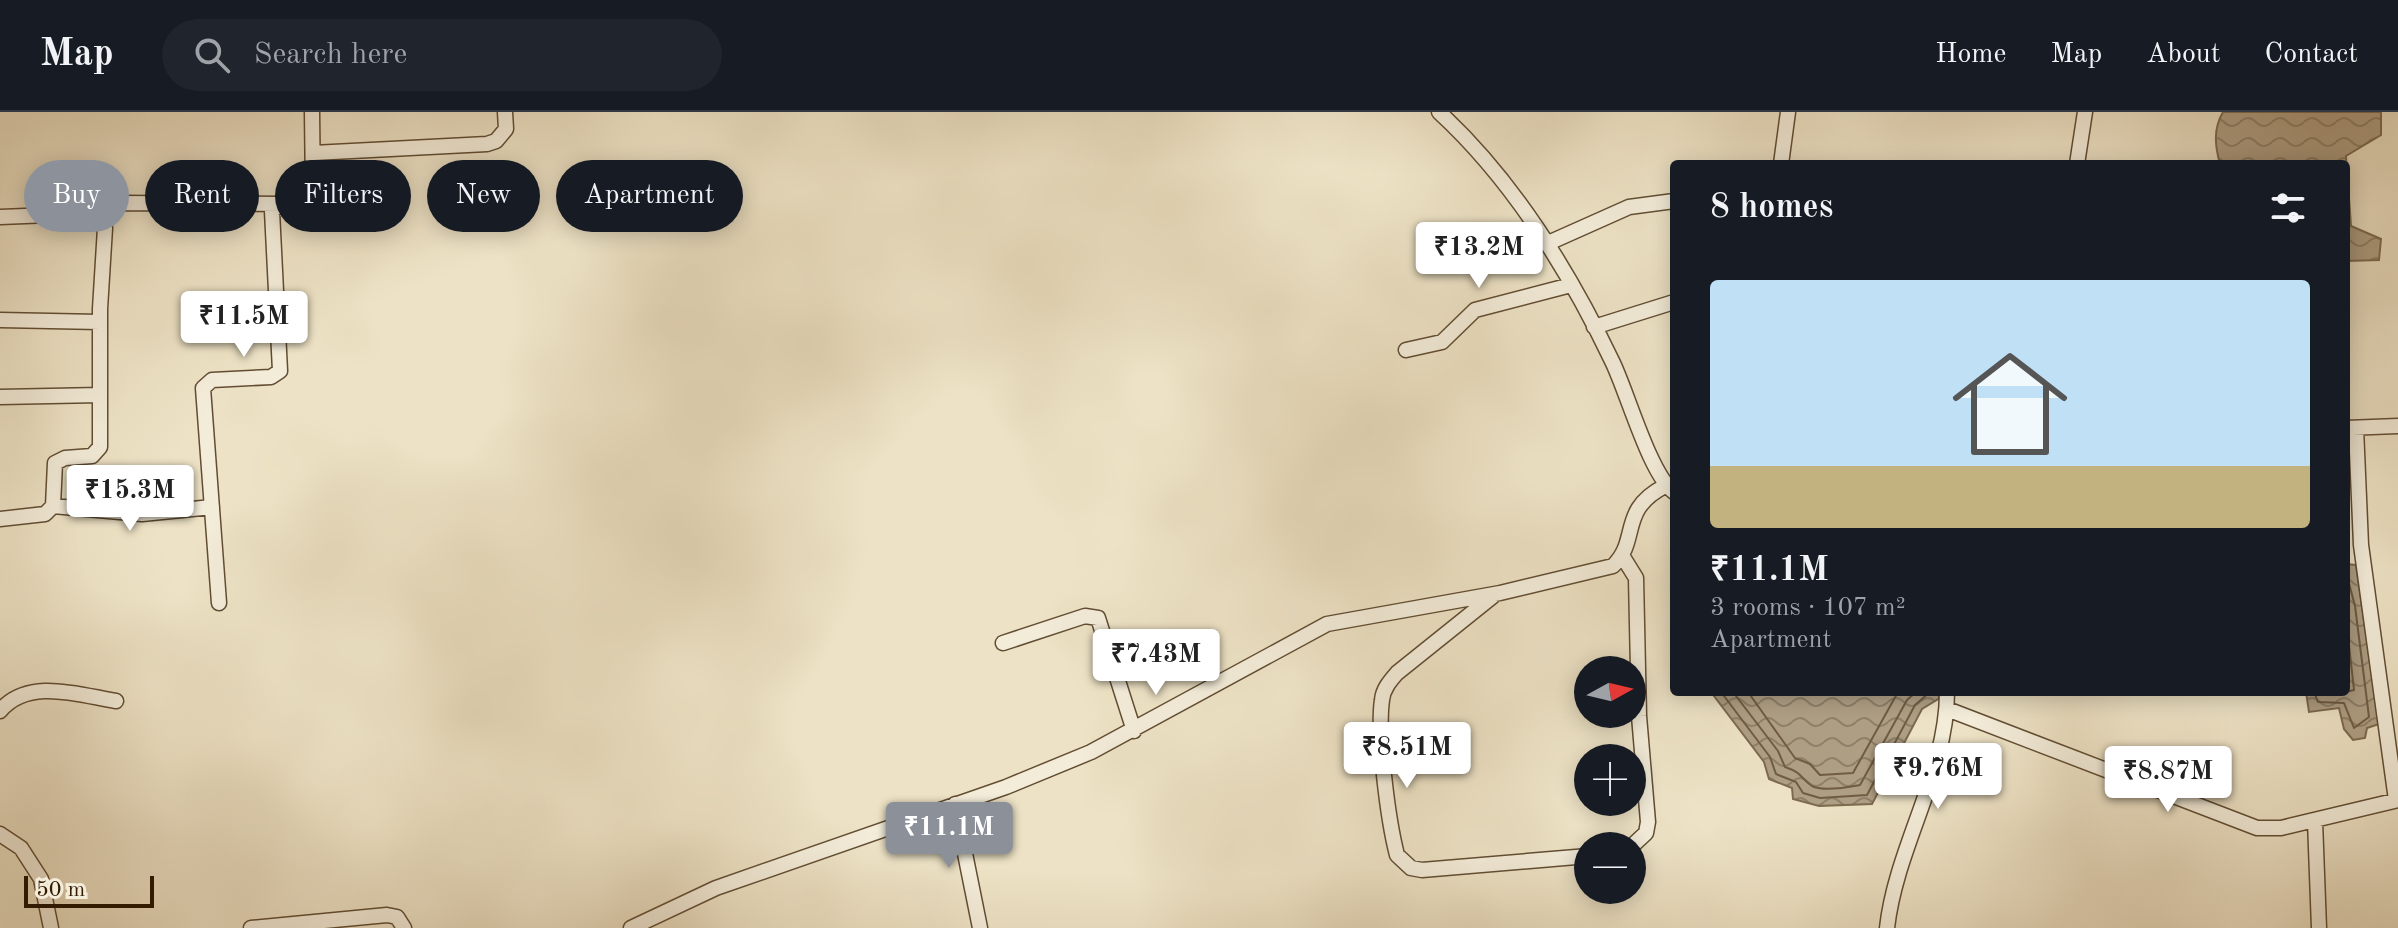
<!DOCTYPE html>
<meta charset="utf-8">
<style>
body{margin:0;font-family:"Old Standard TT",serif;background:#20242c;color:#f1f3f6;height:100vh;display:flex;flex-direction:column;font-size:30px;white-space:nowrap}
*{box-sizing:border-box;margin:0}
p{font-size:26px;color:#9ea1a6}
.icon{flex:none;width:44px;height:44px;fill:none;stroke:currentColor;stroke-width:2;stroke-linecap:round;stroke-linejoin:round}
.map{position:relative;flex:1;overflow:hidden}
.side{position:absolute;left:1670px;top:48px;width:680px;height:536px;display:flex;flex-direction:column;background:#171b24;border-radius:8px;box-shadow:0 4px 20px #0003}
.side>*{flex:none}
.banner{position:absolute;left:24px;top:48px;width:760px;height:72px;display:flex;gap:16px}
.needle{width:52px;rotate:82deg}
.buttons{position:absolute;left:1574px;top:544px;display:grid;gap:16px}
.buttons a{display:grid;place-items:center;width:72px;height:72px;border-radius:50%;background:#171b24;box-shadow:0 4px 20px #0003;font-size:40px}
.scale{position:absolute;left:24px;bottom:20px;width:130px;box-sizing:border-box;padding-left:8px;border:4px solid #331b02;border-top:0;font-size:22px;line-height:28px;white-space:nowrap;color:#331b02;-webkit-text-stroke:6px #f3ecd9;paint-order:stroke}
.price{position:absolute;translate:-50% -68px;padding:0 18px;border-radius:8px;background:#fff;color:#222;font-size:26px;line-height:52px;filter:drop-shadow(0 2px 4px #0008)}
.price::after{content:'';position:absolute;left:50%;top:48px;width:24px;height:18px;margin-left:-12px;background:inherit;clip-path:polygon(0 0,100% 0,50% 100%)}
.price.active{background:#8c9099;color:#fff}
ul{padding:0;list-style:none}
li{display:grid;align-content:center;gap:16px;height:424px;padding:0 40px}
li+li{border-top:2px solid #363941}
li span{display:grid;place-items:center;height:248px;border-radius:8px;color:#555}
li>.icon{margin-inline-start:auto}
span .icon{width:144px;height:144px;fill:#fffc;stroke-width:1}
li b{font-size:34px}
h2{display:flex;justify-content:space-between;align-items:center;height:96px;padding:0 40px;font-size:34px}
.pill{padding:0 28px;border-radius:36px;background:#171b24;box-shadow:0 4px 20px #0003;font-size:28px;line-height:72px}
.pill.active{background:#8c9099;color:#fff}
header{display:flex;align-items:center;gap:48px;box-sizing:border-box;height:112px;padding:0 40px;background:#171b24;border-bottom:2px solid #363941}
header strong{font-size:38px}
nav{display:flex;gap:44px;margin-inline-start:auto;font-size:28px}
.search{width:560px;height:72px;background:#20242c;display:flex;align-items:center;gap:20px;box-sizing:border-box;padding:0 28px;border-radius:44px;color:#9ea1a6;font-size:30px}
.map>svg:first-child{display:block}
.water{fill:url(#water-waves);stroke:#7d6a4f;stroke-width:2}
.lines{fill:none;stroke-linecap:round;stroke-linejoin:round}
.shore{stroke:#705c42;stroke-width:2}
.minor-casing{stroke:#624d33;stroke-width:17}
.minor{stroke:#f3ecd9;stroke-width:14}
</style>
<header>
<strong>Map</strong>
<div class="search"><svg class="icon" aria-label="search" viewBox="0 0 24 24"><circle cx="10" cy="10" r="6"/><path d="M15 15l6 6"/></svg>Search here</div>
<nav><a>Home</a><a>Map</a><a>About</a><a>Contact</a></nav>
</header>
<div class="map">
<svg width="2398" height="816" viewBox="0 0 2398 816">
<defs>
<pattern id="water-waves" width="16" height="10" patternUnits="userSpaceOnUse" patternTransform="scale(2)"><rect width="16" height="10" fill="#ae9e83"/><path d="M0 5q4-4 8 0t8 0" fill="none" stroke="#8e8069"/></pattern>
</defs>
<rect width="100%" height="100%" fill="#ede2c5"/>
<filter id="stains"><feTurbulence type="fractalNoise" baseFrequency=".0025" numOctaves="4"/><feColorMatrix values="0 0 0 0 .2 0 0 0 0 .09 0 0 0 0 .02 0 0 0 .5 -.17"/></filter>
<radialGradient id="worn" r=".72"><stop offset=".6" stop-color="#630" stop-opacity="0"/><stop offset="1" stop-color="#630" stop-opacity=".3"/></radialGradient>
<path class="water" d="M2223,0h158v23l-35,21 5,70 30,13 -2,21 -33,1v-97h-126c-5,-18 -7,-35 3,-52z
M2346,452l10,1 23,159 -12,4 -2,10 -12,2 -9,-11 -5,-21 -30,4 -3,-20h40z
M1711,580h225l4,6 -18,11 -50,95 -53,2 -26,-7 -1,-11 -23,-9 -5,-17z"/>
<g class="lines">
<path class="shore" d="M2346,506l8,72 -8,2
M1721,580l49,65 6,17 20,8 7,11 17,5 47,-3 48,-90 15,-13
M1733,580l45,59 7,16c18,6 15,11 27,19 11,6 37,1 48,-1l47,-85 9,-8
M1748,580l47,66 15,6 10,11 33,-2 45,-81
M2314,580l4,10 26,1 10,25 15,-11 -14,-111 -9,-34"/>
<g class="minor-casing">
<path id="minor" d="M1439,0c74,68 130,159 173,249 15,30 38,114 62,131
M313,41l174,-9 9,-3 10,-12 -1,-17
M1781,52l7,-52
M2077,52l8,-52
M99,101l16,-10 166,1
M0,105l99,-4 6,15 -5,81v138l-8,9 -27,2 -10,5 -2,43 -8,8 -45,5
M1546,132l83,-37 45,-6
M0,208l100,2
M1594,215l80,-25
M1406,238l36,-8 33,-32 96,-25
M0,285l100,-2
M2346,316l52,-2
M2356,316l5,117 35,255
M53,394l89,8 70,-7
M1623,445l13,21 3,138 9,106 -2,11 -14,13
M1493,484l-96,77c-7,8 -14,16 -15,27 -5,35 6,120 15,155l14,13 11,2 166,-14
M219,491l-16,-215 9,-8 59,-3 9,-6 -8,-160 9,-7 26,-1 6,-8 -1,-83
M1003,531l82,-27 13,2 36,113
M1947,597l310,119h24l117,-28
M0,599c28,-34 79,-16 116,-10
M955,692l25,124
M2315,709l4,107
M0,722l21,14 20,31 10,49
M251,816l136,-13 10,2 7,11
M631,816l85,-40 290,-101 85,-35 236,-128 173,-31 113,-27c27,-26 5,-56 52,-80
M1887,816c9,-81 60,-155 60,-236"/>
</g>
<use href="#minor" class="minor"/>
</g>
<rect width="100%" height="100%" filter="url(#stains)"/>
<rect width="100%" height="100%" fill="url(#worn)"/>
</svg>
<div class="buttons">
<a><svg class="needle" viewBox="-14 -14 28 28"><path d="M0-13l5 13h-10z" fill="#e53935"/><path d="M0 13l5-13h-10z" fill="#9ea1a6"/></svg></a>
<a>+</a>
<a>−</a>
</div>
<div class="scale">50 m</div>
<b class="price" style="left:1479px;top:178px">₹13.2M</b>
<b class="price" style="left:244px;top:247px">₹11.5M</b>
<b class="price" style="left:130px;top:421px">₹15.3M</b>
<b class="price" style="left:1156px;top:585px">₹7.43M</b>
<b class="price" style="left:1407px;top:678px">₹8.51M</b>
<b class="price" style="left:1938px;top:699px">₹9.76M</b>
<b class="price" style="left:2168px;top:702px">₹8.87M</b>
<b class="price active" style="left:949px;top:758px">₹11.1M</b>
<div class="banner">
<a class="pill active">Buy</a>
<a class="pill">Rent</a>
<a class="pill">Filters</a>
<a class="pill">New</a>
<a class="pill">Apartment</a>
</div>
<section class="side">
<h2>8 homes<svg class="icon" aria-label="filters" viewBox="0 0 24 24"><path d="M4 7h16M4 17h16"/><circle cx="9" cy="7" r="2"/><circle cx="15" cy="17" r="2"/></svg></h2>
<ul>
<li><span style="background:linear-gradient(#bfe0f5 75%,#c2b280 0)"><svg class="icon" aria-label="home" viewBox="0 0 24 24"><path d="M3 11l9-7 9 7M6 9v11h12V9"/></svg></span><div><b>₹11.1M</b><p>3 rooms · 107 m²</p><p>Apartment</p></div></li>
</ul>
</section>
</div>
